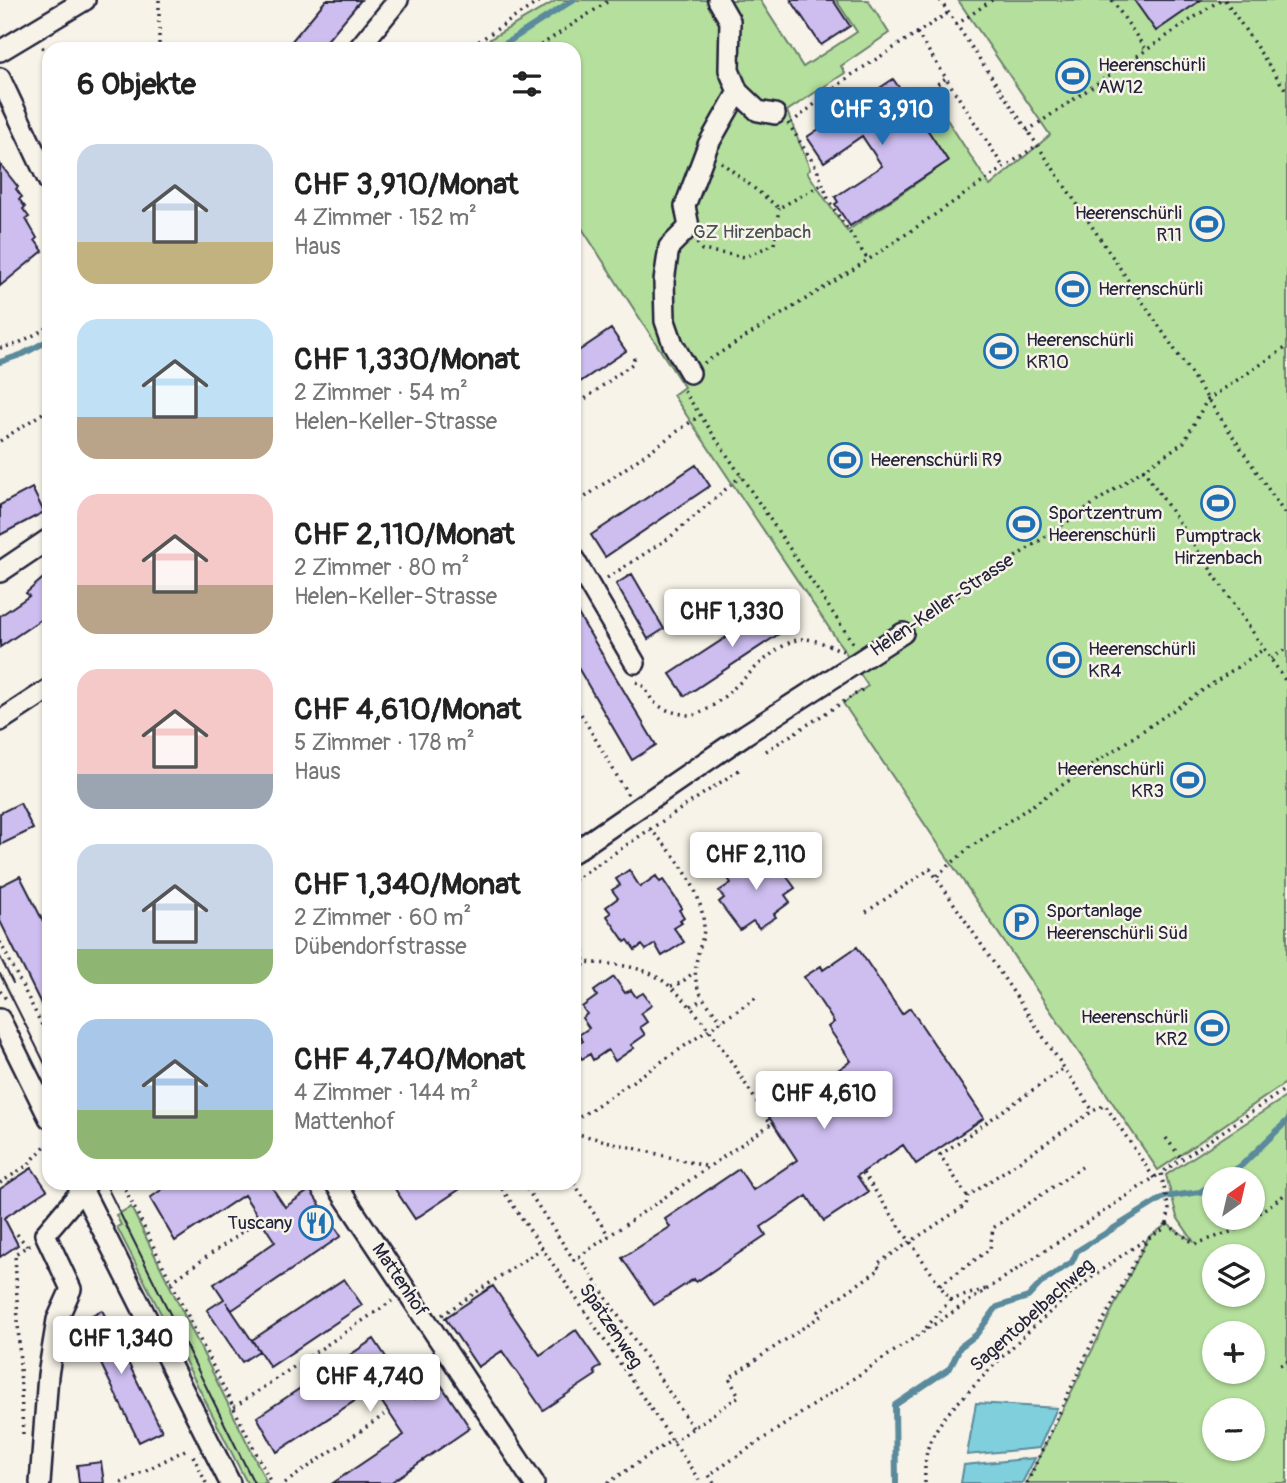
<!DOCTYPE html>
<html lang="de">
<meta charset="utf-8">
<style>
body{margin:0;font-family:Pangolin,sans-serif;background:#f2f2f2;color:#222;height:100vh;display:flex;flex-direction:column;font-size:26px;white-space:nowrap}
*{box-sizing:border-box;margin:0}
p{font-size:23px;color:#767676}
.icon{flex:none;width:38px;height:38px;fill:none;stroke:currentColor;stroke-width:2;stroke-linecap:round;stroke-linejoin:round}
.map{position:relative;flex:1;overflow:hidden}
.sheet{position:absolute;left:42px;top:42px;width:539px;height:1148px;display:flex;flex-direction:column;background:#fff;border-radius:21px;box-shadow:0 2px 5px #0004}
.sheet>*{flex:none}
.needle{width:46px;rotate:34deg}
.fabs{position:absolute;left:1202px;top:1167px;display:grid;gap:14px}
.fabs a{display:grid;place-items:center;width:63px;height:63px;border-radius:50%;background:#fff;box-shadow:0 2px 5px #0004;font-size:35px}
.price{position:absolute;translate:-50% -60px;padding:0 16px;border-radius:7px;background:#fff;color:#222;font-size:23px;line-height:46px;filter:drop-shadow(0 2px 4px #0008)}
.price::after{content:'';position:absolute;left:50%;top:42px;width:21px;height:16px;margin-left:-10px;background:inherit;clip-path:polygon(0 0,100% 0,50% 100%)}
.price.active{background:#1f6fb2;color:#fff}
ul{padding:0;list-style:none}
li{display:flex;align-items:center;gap:21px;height:175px;padding:0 35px}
li span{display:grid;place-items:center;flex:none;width:196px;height:140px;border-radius:21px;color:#555}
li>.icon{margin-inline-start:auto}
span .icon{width:84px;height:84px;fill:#fffc;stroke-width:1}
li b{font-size:30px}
h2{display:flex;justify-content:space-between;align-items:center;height:84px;padding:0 35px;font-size:30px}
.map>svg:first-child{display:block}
.green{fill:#b4df9c;stroke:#6b806c;stroke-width:2;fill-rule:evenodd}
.water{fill:#80cfdc;stroke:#5a8a9c;stroke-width:2}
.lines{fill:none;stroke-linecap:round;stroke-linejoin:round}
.stream{stroke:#5a8a9c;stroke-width:6}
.building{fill:#cebef0;stroke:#22223b;stroke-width:2}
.minor-casing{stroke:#22223b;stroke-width:24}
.path{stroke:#22223b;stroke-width:3.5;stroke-dasharray:2 5;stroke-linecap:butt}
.minor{stroke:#f7f3e8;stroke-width:19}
.tram{stroke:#22223b;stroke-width:2}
.labels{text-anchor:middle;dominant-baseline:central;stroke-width:5;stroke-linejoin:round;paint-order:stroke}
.poi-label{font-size:19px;fill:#22223b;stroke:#f7f3e8;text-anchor:start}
.park-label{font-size:19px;fill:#465153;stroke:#f7f3e8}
.street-label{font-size:19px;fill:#22223b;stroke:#f7f3e8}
</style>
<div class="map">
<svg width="1287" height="1483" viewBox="0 0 1287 1483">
<rect width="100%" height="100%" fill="#f7f3e8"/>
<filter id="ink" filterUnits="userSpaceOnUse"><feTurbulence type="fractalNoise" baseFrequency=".0143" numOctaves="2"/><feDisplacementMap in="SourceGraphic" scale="14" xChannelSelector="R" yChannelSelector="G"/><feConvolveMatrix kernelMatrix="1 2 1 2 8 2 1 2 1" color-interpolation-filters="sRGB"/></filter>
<g filter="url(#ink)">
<path class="green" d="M557,0h203l43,67 54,-35 -21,-32h32l21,33 -48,33 4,7 -58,38 23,58 -3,3 40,59 101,-70 -31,-47 18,-13 55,85 60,-51 -92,-135h329v1082l-129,88 -315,-467 25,-17 -195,-291 11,-8 -110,-171v-167h-101z
M1287,1096v387h-261l122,-245 19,-14 27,18 -17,-25 -11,-42zM1214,1180h39v38h-39zM1214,1256h39v39h-39zM1214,1334h39v38h-39zM1214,1410h39v39h-39z
M131,1207l136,276h-20l-130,-256 4,-2 -5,-10z"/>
<path class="water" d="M976,1403l81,5 -18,40 -72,7z
M1035,1458l-13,25h-61l3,-18z"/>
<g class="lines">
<path class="stream" d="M497,49l76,-49
M0,362l23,-8 26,-14
M1220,1180l22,-15 45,-44
M896,1483l-1,-78 55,-37 10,-21 16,-12 21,-28 31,-10 13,-14 31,-21 5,-11 87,-54 36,-5 14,-9"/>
</g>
<path class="building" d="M326,0h35l-41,49h-35z
M791,0h42l17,26 -29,19z
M1134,0h67l-45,31z
M893,79l10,14 9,-6 14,21 -9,6 31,47 -98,65 -15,-22 3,-2 -3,-5 47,-31 -20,-30 -38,26 -17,-25z
M0,164l18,23 -2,2 6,8 -3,2 6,8 -2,2 6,8 -3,2 11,19 -2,2 8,11 -43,35z
M611,329l15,22 -52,35v-32z
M696,465l14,21 -105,71 -14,-22z
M32,488l12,24 -44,23v-30z
M49,573v41l-49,33v-31l29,-20 -3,-3z
M632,574l32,55 -16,10 -32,-55z
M780,602l14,22 -109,72 -15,-22z
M574,607l82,138 -24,15 -58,-99z
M20,803l13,26 -33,16v-32z
M769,852l26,36 -10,7 5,7 -16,12 2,3 -17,11 -6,-7 -13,9 -21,-28 5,-4 -5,-7 12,-8 -7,-11 17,-11 3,4z
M629,870l11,17 16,-11 4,6 3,-2 19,28 -3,2 5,7 -4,3 2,3 -8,5 10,14 -22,14 -7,-12 -9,6 -4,-5 -7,5 -7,-10 -3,2 -18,-26 4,-3 -5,-6 12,-9 -6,-8 8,-5 -4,-6z
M20,876l29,57v87l-49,-99v-35z
M857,947l45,67 8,-6 74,110 -68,46 -13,-19 -46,31 11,16 -44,29 -17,-25 -46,31 5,8 -70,47 -2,-3 -40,26 -32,-47 48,-31 -5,-8 74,-50 14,21 44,-30 -28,-43 82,-56 -23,-34 6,-5 -30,-45 17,-11 2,4z
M614,977l11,16 6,-3 5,7 7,-4 9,12 -11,8 6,9 -7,5 5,8 -14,10 3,3 -19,13 -7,-11 -15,10 -3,-6 -8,5 -8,-12 9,-6 -4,-6 10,-7 -7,-10 5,-4 -5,-7 15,-11 -3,-5z
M32,1168l15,22 -43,28 14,27 -18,12v-68z
M171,1183h98l16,24 25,-17 31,46 -109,74 -6,-8 33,49 -17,11 -35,-52 17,-11 -10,-15 61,-42 -31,-47 -69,46 -25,-43z
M391,1183h78l-54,36z
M344,1279l18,26 -92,62 -18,-27z
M493,1286l47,69 36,-25 25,36 -7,5 2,4 -53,35 -41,-59 -24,16 -33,-49z
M102,1310l60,121 -23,11 -59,-121z
M374,1339l40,60 25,-17 31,46 -80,55h-57l71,-48 -31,-46 -96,63 -20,-35z
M101,1462l3,21h-25l-2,-18z"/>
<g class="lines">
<g class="minor-casing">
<path id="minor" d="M718,0l12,21 -1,49 9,22 20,19 17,3
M358,49l40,-49
M0,51l85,-51
M0,78l49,104
M690,373l-17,-29 -8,-23 -1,-40 5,-34 20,-20 -4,-21 23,-61 30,-53
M574,559l61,104
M0,572l49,-33
M0,721l49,-32
M574,852l172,-118 157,-101
M0,1019l49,99
M79,1183l151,300
M335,1183l199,300
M40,1483l8,-108 9,-55 14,-31 -26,-55 43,-51"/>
</g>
<path class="path" d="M159,0v49
M940,0l347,517
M1112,0l34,50
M1225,0l62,92
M956,25l36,-25
M917,33l87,135
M42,47l7,7
M467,49l74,-49
M535,49l75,-49
M909,104l37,-26
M788,123l28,44 13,34 39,59
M791,123l59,-47 98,-63
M1027,131l193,-131
M721,162l58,46 44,-24
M697,243l5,7 43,7 29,-13 5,-36
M0,348l17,-4 32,-17
M704,363l164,-103 168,-114
M684,391l169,252
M574,407l58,-43 2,-5 -1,-6
M0,441l49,-32
M1143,469l144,214
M574,505l125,-89
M607,578l62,-40 72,-62
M917,624l267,-182 23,-42 80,-53
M1271,659l16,-11
M636,682c10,3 11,12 17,19 9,9 22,12 35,14 31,3 77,-72 114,-76 11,-1 31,8 41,12
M574,702l54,93
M766,751l96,-61
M650,829c26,26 52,60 54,98 0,9 -4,18 -6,27 -8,33 3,43 24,67
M574,880l165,-110
M866,912l64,-43 6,8
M574,940l10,12v13l-10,12
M0,942l49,97
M671,986l10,-3 12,-10
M0,991l7,9
M691,1006l12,-7
M574,1121l183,-124
M574,1133l135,34
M1166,1138l15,20
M863,1173l87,127 36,-11
M1154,1178l-49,-73 -12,6 -157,-234 33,-29 295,-199
M0,1183l28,-18 17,-19
M122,1183l149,300
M498,1183l203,300
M523,1183l51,77 197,-136c-28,-42 -79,-135 -124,-152 -20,-8 -42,-8 -63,-10
M574,1183l35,53
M967,1196l-27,-41 124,-87
M1253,1217l34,-24
M1167,1224l2,-14 -8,-37 126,-85
M1167,1224l28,20 41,-14 15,-12
M17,1234l10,12
M579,1257l114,171
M171,1282l84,-59
M940,1285l50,-36 3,-21 89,-61
M442,1315l99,-66
M926,1328l24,-28
M1280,1365l7,-4
M234,1407l158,-106
M23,1434l-8,-180 16,-10
M673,1442l66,-46 -10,-18 93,-63 -3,-4 61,-42 -3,-5 89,-59 2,-9 125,-85
M193,1456l13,27
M121,1483l68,-35
M285,1483l99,-68
M608,1483l64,-43
M714,1483l-5,-8 452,-302
M925,1483c-1,-20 1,-40 13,-56 9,-15 23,-27 35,-40 55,-59 120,-117 189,-157l5,-6
M1027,1483l69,-149 51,-94"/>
<use href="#minor" class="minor"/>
<path class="tram" d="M0,957l13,26
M0,974l49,98
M105,1183l149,300"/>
</g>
</g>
<defs>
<g id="stadium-ring" transform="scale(1.75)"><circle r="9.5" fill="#f7f3e8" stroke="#1f6fb2" stroke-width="1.5"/><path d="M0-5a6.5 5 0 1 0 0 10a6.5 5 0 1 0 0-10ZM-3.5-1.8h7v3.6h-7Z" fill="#1f6fb2"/></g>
<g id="parking-ring" transform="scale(1.75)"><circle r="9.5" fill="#f7f3e8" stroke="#1f6fb2" stroke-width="1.5"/><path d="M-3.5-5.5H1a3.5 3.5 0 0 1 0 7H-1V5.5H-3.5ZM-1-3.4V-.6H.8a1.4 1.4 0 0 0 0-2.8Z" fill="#1f6fb2"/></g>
<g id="restaurant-ring" transform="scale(1.75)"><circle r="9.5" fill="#f7f3e8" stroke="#1f6fb2" stroke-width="1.5"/><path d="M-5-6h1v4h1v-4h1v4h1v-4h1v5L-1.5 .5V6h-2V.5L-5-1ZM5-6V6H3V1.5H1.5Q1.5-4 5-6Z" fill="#1f6fb2"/></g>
</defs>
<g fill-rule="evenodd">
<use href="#stadium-ring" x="1073" y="76"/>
<use href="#stadium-ring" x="1207" y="224"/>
<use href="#stadium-ring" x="1073" y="289"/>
<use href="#stadium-ring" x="1001" y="351"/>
<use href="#stadium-ring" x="845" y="460"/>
<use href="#stadium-ring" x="1218" y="503"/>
<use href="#stadium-ring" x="1024" y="524"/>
<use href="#stadium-ring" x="1064" y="660"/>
<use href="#stadium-ring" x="1188" y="780"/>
<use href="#parking-ring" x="1021" y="922"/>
<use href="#stadium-ring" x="1212" y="1028"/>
<use href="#restaurant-ring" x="316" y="1223"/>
</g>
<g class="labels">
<g class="poi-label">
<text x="1098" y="65">Heerenschürli<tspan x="1098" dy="22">AW12</tspan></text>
<text x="1182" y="213" text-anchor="end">Heerenschürli<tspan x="1182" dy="22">R11</tspan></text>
<text x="1098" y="289">Herrenschürli</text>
<text x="1026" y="340">Heerenschürli<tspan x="1026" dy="22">KR10</tspan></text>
<text x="870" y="460">Heerenschürli R9</text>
<text x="1048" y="513">Sportzentrum<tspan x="1048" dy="22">Heerenschürli</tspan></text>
<text x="1218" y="536" text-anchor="middle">Pumptrack<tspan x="1218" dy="22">Hirzenbach</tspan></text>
<text x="1088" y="649">Heerenschürli<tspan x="1088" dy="22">KR4</tspan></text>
<text x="1164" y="769" text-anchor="end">Heerenschürli<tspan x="1164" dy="22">KR3</tspan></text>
<text x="1046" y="911">Sportanlage<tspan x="1046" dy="22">Heerenschürli Süd</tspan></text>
<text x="1188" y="1017" text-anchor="end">Heerenschürli<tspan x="1188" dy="22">KR2</tspan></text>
<text x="292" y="1223" text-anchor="end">Tuscany</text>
</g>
<g class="park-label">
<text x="752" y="232">GZ Hirzenbach</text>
</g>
<g class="street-label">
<text transform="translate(942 605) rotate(-34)">Helen-Keller-Strasse</text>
<text transform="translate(400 1280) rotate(56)">Mattenhof</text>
<text transform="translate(1032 1315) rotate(-42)">Sagentobelbachweg</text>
<text transform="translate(611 1326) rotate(56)">Spatzenweg</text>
</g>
</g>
</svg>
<div class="fabs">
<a><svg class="needle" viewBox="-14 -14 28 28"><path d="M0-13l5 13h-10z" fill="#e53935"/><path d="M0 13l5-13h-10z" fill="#767676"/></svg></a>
<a><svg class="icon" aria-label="layers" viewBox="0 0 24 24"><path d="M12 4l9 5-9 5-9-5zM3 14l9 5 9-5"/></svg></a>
<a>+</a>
<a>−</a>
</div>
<b class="price active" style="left:882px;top:147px">CHF 3,910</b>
<b class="price" style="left:732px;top:649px">CHF 1,330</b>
<b class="price" style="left:756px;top:892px">CHF 2,110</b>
<b class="price" style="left:824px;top:1131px">CHF 4,610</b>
<b class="price" style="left:121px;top:1376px">CHF 1,340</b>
<b class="price" style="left:370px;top:1414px">CHF 4,740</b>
<section class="sheet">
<h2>6 Objekte<svg class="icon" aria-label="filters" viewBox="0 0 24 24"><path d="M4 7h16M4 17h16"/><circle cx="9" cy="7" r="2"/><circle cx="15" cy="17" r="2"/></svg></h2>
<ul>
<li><span style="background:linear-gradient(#c9d6e8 70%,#c2b280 0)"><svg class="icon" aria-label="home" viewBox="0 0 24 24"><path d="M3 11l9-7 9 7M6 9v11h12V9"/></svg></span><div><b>CHF 3,910/Monat</b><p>4 Zimmer · 152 m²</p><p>Haus</p></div></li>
<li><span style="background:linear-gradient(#bfe0f5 70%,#b9a48a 0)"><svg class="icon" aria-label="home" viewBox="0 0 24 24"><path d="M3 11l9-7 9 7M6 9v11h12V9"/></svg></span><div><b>CHF 1,330/Monat</b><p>2 Zimmer · 54 m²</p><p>Helen-Keller-Strasse</p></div></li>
<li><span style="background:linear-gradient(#f6c9c9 65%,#b9a48a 0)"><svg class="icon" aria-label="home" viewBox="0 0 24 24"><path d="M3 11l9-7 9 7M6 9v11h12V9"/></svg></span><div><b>CHF 2,110/Monat</b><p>2 Zimmer · 80 m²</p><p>Helen-Keller-Strasse</p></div></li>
<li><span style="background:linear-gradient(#f6c9c9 75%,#9aa5b1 0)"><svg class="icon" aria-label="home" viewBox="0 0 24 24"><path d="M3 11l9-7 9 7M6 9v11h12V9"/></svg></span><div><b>CHF 4,610/Monat</b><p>5 Zimmer · 178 m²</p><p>Haus</p></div></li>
<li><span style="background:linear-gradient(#c9d6e8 75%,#8fb573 0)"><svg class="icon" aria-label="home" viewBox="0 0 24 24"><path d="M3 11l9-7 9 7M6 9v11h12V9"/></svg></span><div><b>CHF 1,340/Monat</b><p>2 Zimmer · 60 m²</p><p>Dübendorfstrasse</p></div></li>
<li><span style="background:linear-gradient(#a9c7e8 65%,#8fb573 0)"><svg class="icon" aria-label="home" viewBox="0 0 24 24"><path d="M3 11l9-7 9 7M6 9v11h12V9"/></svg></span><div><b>CHF 4,740/Monat</b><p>4 Zimmer · 144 m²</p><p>Mattenhof</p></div></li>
</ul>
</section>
</div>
